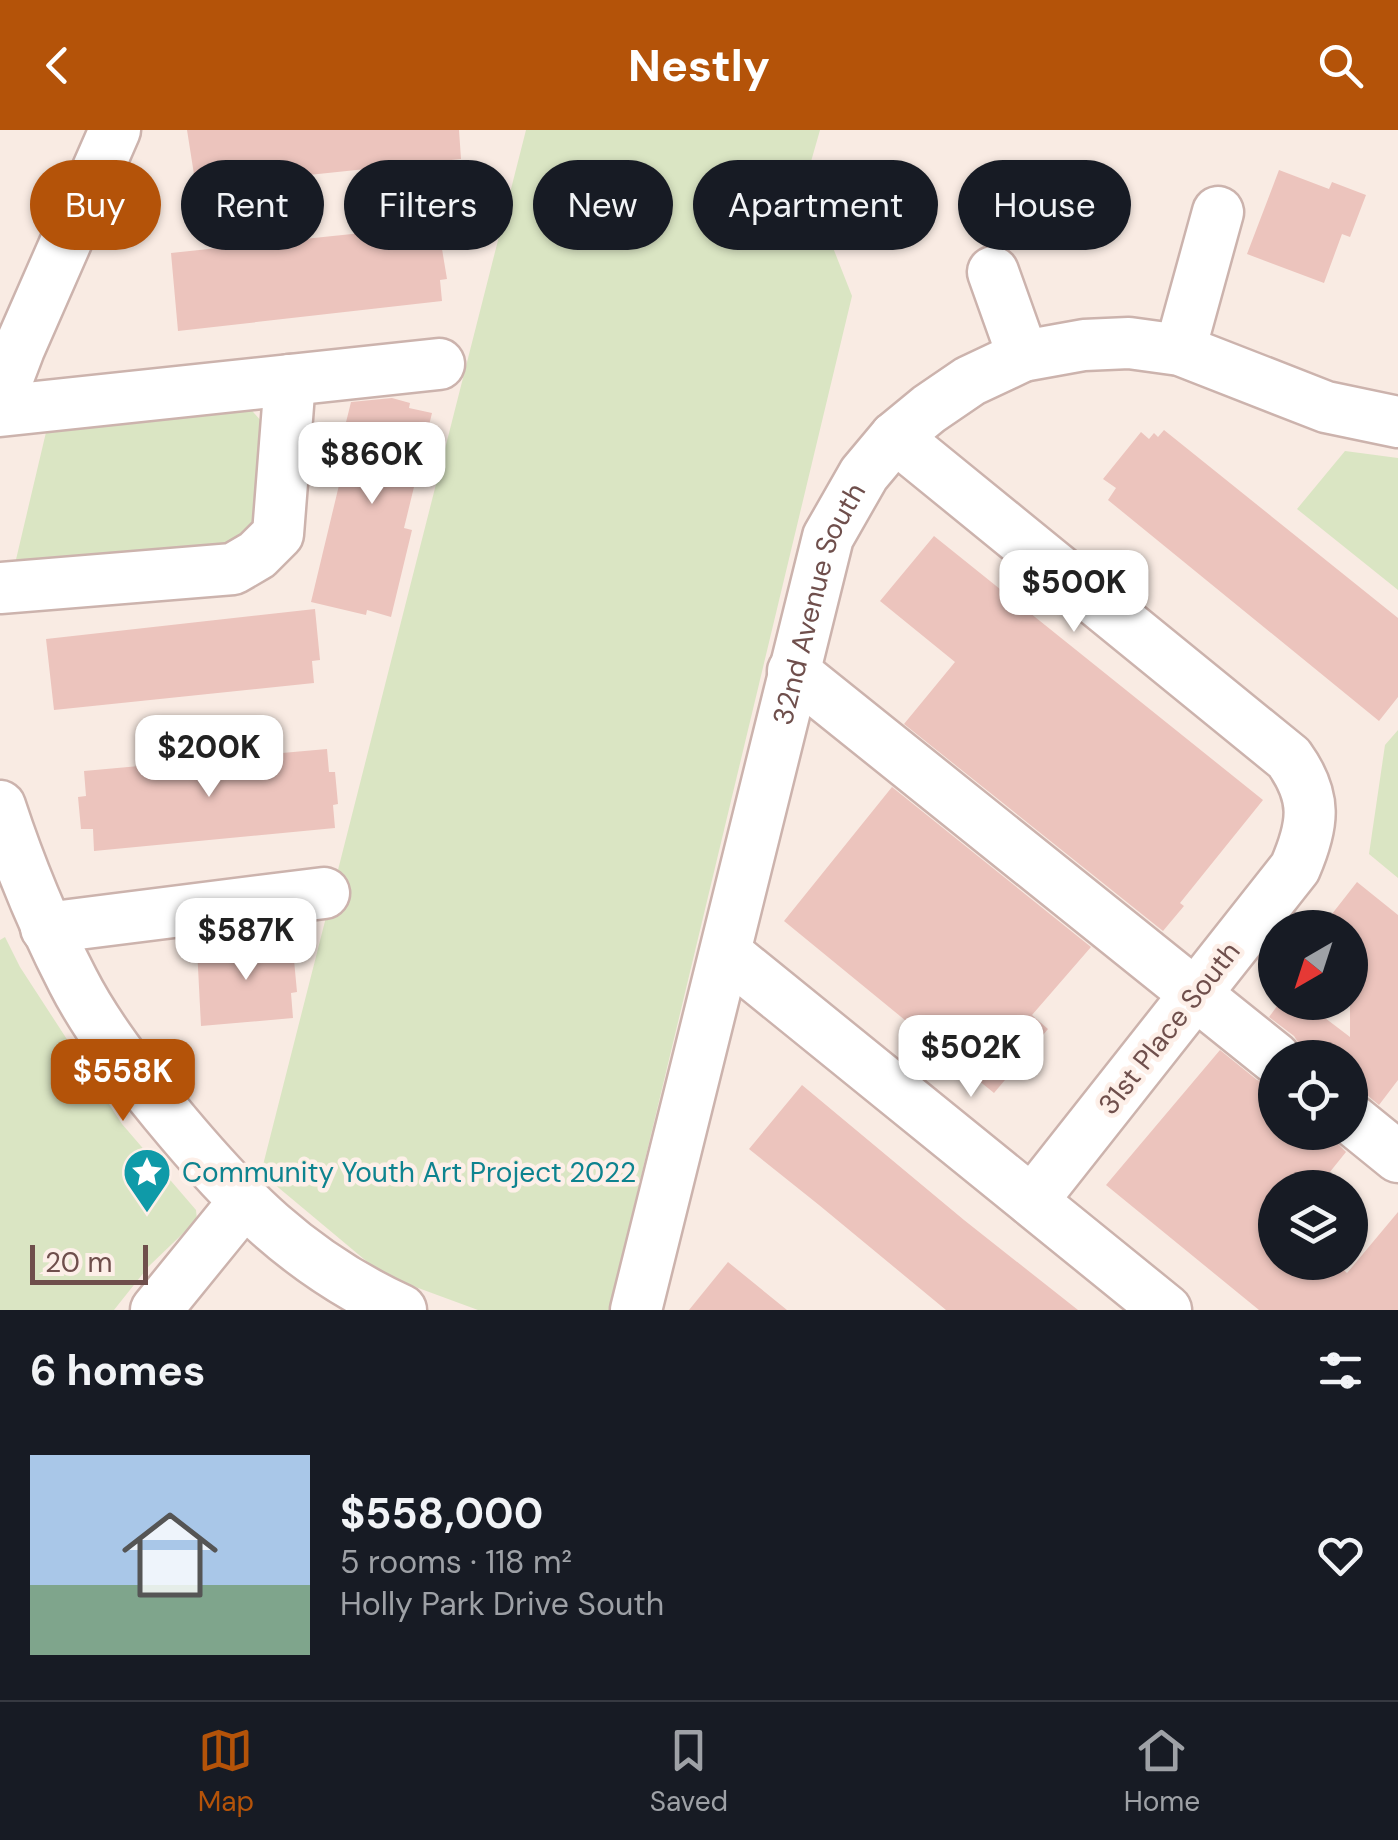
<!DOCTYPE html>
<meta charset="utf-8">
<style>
body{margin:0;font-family:"DM Sans",sans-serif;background:#242831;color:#f1f3f6;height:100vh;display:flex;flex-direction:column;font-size:38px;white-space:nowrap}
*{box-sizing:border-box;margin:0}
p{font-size:32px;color:#9ea1a6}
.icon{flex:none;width:55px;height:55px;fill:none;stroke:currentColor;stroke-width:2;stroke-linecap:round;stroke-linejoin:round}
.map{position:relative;height:1180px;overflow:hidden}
.sheet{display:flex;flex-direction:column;background:#171b24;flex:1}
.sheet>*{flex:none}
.top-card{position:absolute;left:30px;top:30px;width:1340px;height:90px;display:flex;gap:20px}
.needle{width:65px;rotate:219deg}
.buttons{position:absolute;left:1258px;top:780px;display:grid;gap:20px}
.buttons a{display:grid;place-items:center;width:110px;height:110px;border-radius:50%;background:#171b24;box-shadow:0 2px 8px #0004;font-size:50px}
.scale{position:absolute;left:30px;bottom:25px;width:118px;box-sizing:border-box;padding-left:10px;border:5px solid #6f4f4c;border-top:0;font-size:28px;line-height:35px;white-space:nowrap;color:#6f4f4c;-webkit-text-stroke:8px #fdefe8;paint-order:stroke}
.price{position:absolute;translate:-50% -85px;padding:0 22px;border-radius:20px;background:#fff;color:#222;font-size:32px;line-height:65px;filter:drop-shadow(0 2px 5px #0008)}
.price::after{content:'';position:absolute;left:50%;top:60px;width:30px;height:22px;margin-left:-15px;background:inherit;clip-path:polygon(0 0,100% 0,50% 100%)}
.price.active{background:#b45309;color:#fff}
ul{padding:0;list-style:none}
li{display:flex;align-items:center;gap:30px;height:250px;padding:0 30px}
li+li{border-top:2px solid #363941}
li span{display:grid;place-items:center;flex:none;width:280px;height:200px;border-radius:0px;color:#555}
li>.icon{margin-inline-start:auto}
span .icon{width:120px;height:120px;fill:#fffc;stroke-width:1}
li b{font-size:42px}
h2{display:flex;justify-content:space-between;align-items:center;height:120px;padding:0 30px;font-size:42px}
.tag{padding:0 35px;border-radius:45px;background:#171b24;box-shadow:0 2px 8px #0004;font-size:35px;line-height:90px}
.tag.active{background:#b45309;color:#fff}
header{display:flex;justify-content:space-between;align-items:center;height:130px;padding:0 30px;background:#b45309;color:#fff;font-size:45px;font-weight:700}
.tabs{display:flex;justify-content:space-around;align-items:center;height:140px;border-top:2px solid #363941;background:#171b24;font-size:28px;color:#9ea1a6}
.tabs a{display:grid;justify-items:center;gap:5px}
.tabs .active{color:#b45309}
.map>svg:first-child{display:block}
.green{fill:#dae5c3}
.building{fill:#ecc4bd}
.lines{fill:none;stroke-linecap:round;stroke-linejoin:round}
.minor-casing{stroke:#ccb3ad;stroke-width:55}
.minor{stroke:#fff;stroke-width:50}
.labels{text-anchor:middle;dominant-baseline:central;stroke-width:9;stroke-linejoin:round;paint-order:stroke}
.street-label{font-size:28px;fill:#6f4f4c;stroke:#fdefe8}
.culture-label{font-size:28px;fill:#0d838f;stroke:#fdefe8;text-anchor:start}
</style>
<header><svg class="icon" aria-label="back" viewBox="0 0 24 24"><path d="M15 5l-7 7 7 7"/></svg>Nestly<svg class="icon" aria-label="search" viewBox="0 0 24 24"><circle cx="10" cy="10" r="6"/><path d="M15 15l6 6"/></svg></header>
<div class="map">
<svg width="1398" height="1180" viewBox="0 0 1398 1180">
<rect width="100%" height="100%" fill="#f9ebe3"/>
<path class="green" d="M526,0h294l-14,49 46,117 -243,1014h-131l-95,-35 -122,-102z
M246,274l25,28 -17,87 -14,26 -226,23 33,-140z
M1345,321l53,7v132l-101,-81z
M1398,600v148l-29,-24 16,-109z
M5,807l15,30 102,157 74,86 1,10 -48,46 -35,44h-114v-370z"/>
<path class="building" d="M187,0h272l2,29 -265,28z
M1279,40l50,19 3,-7 34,13 -16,42 -8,-3 -18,49 -77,-29z
M438,95l9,54 -7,1 2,21 -264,30 -7,-78z
M392,268l18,5 -1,5 23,5 -28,115 8,2 -21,87 -24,-7 -1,5 -55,-13 29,-121 -8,-2 19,-77z
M1164,300l234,188v79l-19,24 -271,-221 8,-12 -13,-9 38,-47 8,7 5,-6 4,4z
M934,406l329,264 -83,103 4,3 -21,25 -259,-207 51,-62 -75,-61z
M315,479l5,51 -8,1 2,22 -260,27 -8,-71z
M327,619l2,23h6l3,32 -5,1 2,23 -241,23 -1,-22h-12l-3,-32 8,-1 -2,-25z
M892,657l199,160 -59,68 16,14 -54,64 -210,-172z
M1357,752l41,33v165l-19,25 -12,-10 -17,-6v-31h-47l-2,-11 -7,-11 -25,-19 11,-15h24l46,35v-109h-29z
M286,810l2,21 6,-1 3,32 -6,1 2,25 -92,8 -4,-78z
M1220,920l37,30 18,6v46h51l20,20 -29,36h-42v74h60l12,11 51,-61v98h-139l-153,-125z
M802,955l162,135 114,90h-132l-127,-105 -70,-56z
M728,1132l59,48h-98z"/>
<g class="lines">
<g class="minor-casing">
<g id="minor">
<path d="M993,142l30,84"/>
<path d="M1180,220l38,-138"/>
<path d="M0,269l19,-50 96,-219"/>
<path d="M0,281l439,-47"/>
<path d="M895,307l394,321c28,39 25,66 6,110l-263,333"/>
<path d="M0,458l233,-19 24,-14 21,-21 12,-154"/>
<path d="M793,541l482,387"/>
<path d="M0,676c20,61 44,119 73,175 24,47 59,91 92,131 70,85 133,151 236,198"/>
<path d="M46,798l278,-35"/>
<path d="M726,823l440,357"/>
<path d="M1350,988l48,39"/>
<path d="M156,1180l87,-107"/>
<path id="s1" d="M636,1180l192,-773 36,-63 31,-37 34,-28 41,-28 53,-25 61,-11 45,-2 51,7 146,57 72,15"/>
</g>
</g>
<use href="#minor" class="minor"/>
</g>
<defs>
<g id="sight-pin" transform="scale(2.5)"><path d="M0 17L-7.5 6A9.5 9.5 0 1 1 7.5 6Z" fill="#0f9aa8" stroke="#fdefe8"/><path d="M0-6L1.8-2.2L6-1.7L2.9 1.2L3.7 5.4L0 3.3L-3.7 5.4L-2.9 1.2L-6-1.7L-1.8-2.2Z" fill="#fff"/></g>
</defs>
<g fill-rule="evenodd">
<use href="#sight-pin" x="147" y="1042"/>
</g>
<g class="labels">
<g class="street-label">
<text stroke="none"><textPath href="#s1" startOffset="730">32nd Avenue South</textPath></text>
<text transform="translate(1169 898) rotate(-52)">31st Place South</text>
</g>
<g class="culture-label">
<text x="182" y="1042">Community Youth Art Project 2022</text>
</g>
</g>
</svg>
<div class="buttons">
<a><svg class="needle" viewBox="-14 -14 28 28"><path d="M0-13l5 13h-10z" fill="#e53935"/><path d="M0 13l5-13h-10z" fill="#9ea1a6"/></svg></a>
<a><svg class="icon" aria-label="locate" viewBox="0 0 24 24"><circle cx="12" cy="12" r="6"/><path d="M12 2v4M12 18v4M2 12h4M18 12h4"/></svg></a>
<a><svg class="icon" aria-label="layers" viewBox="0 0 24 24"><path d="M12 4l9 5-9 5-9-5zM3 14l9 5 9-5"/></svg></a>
</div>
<div class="scale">20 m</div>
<b class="price" style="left:372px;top:377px">$860K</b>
<b class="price" style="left:1074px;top:505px">$500K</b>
<b class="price" style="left:209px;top:670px">$200K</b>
<b class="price" style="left:246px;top:853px">$587K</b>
<b class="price" style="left:971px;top:970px">$502K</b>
<b class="price active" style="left:123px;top:994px">$558K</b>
<div class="top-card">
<a class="tag active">Buy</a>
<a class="tag">Rent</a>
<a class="tag">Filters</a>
<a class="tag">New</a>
<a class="tag">Apartment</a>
<a class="tag">House</a>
</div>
</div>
<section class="sheet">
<h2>6 homes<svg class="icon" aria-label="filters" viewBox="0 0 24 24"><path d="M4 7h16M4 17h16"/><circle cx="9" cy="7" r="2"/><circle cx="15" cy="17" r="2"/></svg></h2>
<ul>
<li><span style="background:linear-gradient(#a9c7e8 65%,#7fa58c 0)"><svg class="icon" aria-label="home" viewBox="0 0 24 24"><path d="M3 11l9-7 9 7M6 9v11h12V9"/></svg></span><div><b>$558,000</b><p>5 rooms · 118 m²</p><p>Holly Park Drive South</p></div><svg class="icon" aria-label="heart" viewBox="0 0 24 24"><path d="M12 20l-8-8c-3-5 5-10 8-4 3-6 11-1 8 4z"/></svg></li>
</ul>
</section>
<nav class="tabs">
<a class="active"><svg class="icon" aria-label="map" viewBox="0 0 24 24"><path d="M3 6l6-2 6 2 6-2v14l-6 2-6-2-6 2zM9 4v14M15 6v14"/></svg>Map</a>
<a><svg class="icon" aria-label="saved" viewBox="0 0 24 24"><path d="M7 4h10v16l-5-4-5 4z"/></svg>Saved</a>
<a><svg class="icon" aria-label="home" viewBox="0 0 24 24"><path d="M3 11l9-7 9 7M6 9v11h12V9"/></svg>Home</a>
</nav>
